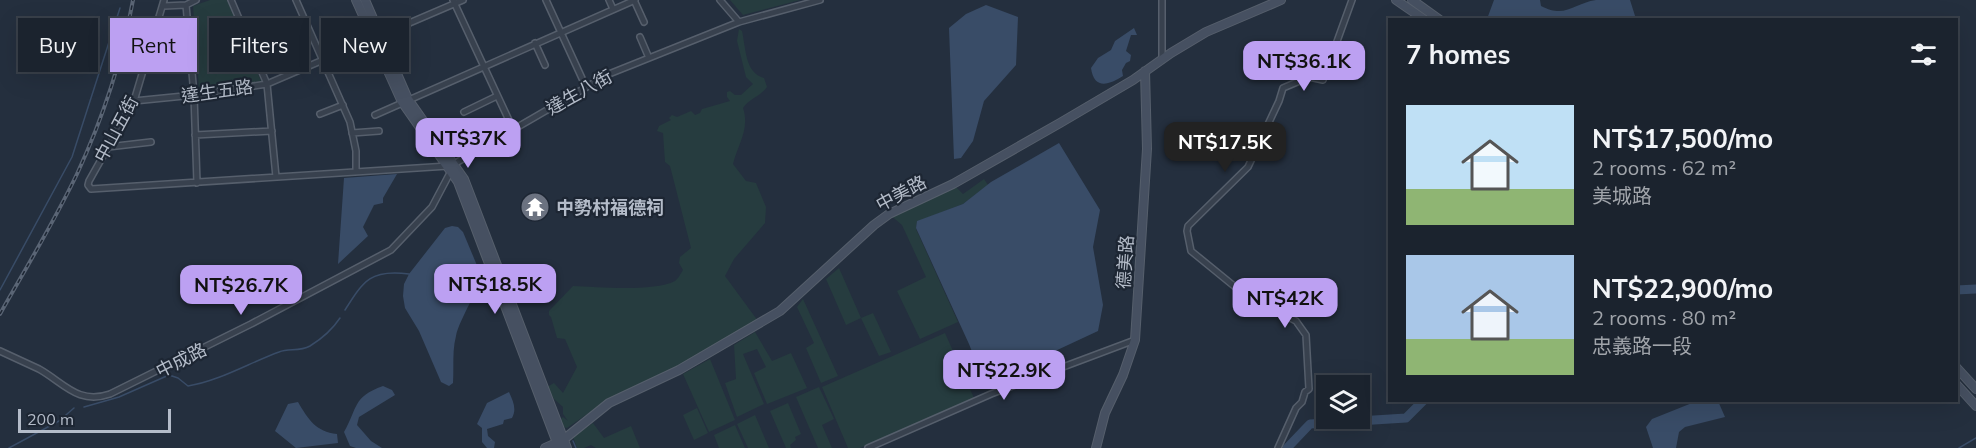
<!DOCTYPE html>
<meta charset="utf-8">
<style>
body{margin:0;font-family:Mulish,"Noto Sans TC",sans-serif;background:#242b36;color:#f1f3f6;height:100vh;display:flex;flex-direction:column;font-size:22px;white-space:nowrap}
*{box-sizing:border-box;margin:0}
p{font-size:20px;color:#a0a4aa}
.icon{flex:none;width:33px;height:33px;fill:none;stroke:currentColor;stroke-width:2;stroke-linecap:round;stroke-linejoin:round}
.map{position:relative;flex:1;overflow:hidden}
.sheet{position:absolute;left:1388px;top:18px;width:570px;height:384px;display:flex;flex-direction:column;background:#1b232e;border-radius:0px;box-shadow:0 6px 24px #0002,0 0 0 2px #39404a}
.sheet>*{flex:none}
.hud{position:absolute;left:18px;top:18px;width:570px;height:54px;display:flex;gap:12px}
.controls{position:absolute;left:1316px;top:375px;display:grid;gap:12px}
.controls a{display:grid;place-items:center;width:54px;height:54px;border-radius:0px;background:#1b232e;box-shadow:0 6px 24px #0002,0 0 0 2px #39404a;font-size:30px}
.scale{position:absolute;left:18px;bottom:15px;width:153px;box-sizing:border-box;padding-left:6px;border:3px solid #b4bcc9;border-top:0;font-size:16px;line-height:21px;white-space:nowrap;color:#b4bcc9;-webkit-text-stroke:4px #1d2633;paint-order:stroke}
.price{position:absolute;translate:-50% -51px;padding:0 14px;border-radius:12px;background:#bca0f2;color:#111;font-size:20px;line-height:39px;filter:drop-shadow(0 2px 3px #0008)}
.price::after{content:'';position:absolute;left:50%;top:36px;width:18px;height:14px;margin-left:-9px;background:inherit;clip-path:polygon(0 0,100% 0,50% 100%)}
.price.on{background:#222;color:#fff}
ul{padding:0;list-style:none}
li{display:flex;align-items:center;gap:18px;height:150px;padding:0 18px}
li span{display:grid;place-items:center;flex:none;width:168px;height:120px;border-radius:0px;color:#555}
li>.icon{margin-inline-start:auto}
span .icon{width:72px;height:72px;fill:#fffc;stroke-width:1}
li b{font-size:26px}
h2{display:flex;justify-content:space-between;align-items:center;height:72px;padding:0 18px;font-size:26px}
.pill{padding:0 21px;border-radius:0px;background:#1b232e;box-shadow:0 6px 24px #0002,0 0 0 2px #39404a;font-size:21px;line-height:54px}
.pill.on{background:#bca0f2;color:#111}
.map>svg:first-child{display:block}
.green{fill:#263c3f}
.water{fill:#394c67}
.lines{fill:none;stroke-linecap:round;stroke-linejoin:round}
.stream{stroke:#394c67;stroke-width:1.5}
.river{stroke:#394c67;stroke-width:9}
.street-casing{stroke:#565f6c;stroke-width:8}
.secondary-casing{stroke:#565f6c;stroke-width:10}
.street{stroke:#38414e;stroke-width:5}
.secondary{stroke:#465061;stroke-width:8}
.rail-casing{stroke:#5a6575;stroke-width:4}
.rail{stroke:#1d2633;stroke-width:1.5;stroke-dasharray:4.5;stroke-linecap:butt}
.labels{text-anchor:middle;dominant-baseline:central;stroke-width:4.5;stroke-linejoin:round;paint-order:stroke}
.street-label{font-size:18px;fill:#b4bcc9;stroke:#1d2633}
.poi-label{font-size:18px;font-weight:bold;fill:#b4bcc9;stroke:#1d2633;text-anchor:start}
</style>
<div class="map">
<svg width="1976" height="448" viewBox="0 0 1976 448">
<rect width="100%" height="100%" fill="#242f3e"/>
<path class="green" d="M210,0h17l34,81 -62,9 -6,-84z
M730,0h70l-57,15z
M739,29l3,2c4,18 3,42 22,47l3,9c-7,10 -17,11 -24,21 7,21 -5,36 -10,56l13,17 10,2 10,24 -1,16 -31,36 -9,17 33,45 -87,51 -65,29 -39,27 -4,-1 -4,-7 4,-3 5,4 -5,-7v-7l-9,-8 -7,-12 7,-4 9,10 14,-26 -12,-28 -8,-1 -6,-21 -2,-2v-4l24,-25c25,1 80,6 102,-5 3,-2 6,-8 8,-11l-4,-7 1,-6 11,-9 -21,-82 -5,-4 -2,-29 -6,-2 2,-5 12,-6 -2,-2 3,-3 5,2 14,-6 4,4 5,-2 2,-4 28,-8 -3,-4v-5l3,-1 5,4h6l12,-11 -7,-7 -9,-36z
M984,179l4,6 -25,19 -46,18 -1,7 42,93 -38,17 -23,-48 29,-14 -24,-52 -13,-11 64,-30 10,10z
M839,268l22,50 12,-5 18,39 -12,4 -18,-38 -15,7 -20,-46z
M803,299l35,77 -17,7 -15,-35 8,-5 -17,-36z
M755,332l17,29 19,-8 16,35 -40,16 -13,-31 12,-6 -9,-18 -14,5 21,50 -27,13 -12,-34 11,-4 -2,-34z
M945,333l29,65 -114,50h-12l-26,-61z
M710,359l25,61 -26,12 -26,-58z
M819,387l15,32 -12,6 10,23h-14l-22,-51z
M788,403l13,31 -6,3 1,3 -6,5 1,3h-5l-16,-37z
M697,408l11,25 -14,7 -11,-25z
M755,415l14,33h-21l-11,-24z
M593,423l11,15 27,-12 9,22h-44l-5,-3 -7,3h-7l-4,-11z
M735,425l10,23h-26l-5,-13z"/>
<path class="water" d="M1494,0h46l1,6c25,13 33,-3 55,-6 11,0 23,0 34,0l6,19h-149z
M986,5l32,12 -2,48 -32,36 -11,40 -12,17 -7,1 -5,-131 17,-14z
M1134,28l3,7h-6l-5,16 5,4 -1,6 -4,2 -4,7 1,6c-14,9 -29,14 -32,-8l7,-10 13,-8 4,-9z
M1059,143l41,67 -7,37 10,58 -5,26 -109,51 -7,-5 -13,-33 -53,-116 1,-7 46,-17 28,-22z
M397,174l-14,24v5l-9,2 -11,22 5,9 -30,28 6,-86z
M452,226l6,1 5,5 18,43c0,11 -22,45 -25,61 -4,15 -2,31 -3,47l-4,3 -8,-4 -22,-51 -14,-23 -2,-12 1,-12 5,-10 36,-46z
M383,386l9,4 3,5 -36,22 -2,8 14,16 11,7h-26l-6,-2 -6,-14c14,-24 8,-35 39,-46z
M509,392c4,9 8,17 3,26l-8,2 -1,4 -16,5 1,7 7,6 -1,6h-7l-5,-6v-14l-5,-4 10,-21z
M1697,401h21l7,16 -40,10 -6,5 -3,16h-23l-7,-21 6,-8z
M298,402c10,17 18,30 39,32l1,9 -42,5 -21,-17 13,-27z"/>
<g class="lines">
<path class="stream" d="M0,290l72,-133 48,-149
M345,310c19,-30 26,-41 64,-36
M84,407l35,-10 50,-22 9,3 10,8c31,-5 61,-23 91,-34 10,-4 20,0 31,-6 13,-8 22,-16 30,-28
M573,441l3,7
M9,448l50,-27 15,-13
M1959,448l17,-10"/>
<path class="river" d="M1956,290l20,-1
M1287,448l23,-24 96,-6 18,-18"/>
<g class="street-casing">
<path id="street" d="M164,0l-30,101 -45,80 -1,4 3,4 357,-23 6,-2 155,-90 130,-52 81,-22
M231,0l36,84 9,93
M296,0l54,122 6,29v21
M453,0l60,129
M546,0l40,87
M609,0l4,9
M634,0l10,22
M720,0l19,22
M1162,0v59
M186,5l8,90 3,88
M164,6l22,-1 10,-5
M640,37l9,21
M535,43l10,22
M252,48l25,-11
M134,101l60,-6 73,-11 196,-84
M464,112l33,-16
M320,114l23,-9
M375,115l260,-115
M352,133l27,-2
M195,135l77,-4
M108,147l43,-5
M0,351c13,6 26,12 39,18 25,14 39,36 71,25l141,-70 140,-74 41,-43 19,-36
M868,448l123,-54 144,-54
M1278,448l18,-40 6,-6 3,-10 4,-3 -3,-54 -10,-14 -51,-26 -54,-44 -4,-20 1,-5 60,-59 31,-66 4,-13 26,-11 14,3 29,-80"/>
</g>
<g class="secondary-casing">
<path id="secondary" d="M356,0l46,102 56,80 101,266
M365,0l43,99 56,80 103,269
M1396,0l29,20
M1412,0l28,20
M1956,367l20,22
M1956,384l20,22
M545,448l18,-8 46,-37 70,-33 101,-59 94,-86 15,-11 64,-30 107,-61 73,-43 38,-27 35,-21 75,-32
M1096,448l9,-35 18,-38 12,-35 12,-191 -2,-78"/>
</g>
<use href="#street" class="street"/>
<use href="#secondary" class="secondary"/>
<g class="rail-casing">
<path id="rail" d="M0,314c26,-46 54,-92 77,-140 26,-56 45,-114 56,-174"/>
</g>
<use href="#rail" class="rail"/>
</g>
<defs>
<g id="temple-disc" transform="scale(1.5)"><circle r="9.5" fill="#6b7280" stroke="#1d2633"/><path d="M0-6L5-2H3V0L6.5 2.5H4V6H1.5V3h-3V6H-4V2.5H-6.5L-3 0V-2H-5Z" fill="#fff"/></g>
</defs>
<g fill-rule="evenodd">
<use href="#temple-disc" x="535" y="207"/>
</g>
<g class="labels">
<g class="street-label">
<text transform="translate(217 91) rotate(-8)">達生五路</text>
<text transform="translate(579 92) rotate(-29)">達生八街</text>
<text transform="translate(116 129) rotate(-62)">中山五街</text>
<text transform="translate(901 193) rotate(-28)">中美路</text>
<text transform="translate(1125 262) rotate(-86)">德美路</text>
<text transform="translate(181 360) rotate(-27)">中成路</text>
</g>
<g class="poi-label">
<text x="556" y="207">中勢村福德祠</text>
</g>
</g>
</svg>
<div class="controls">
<a><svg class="icon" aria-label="layers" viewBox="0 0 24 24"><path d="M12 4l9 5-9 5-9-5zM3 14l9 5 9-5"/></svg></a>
</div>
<div class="scale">200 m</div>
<b class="price" style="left:1304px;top:92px">NT$36.1K</b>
<b class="price" style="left:468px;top:169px">NT$37K</b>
<b class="price on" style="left:1225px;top:173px">NT$17.5K</b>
<b class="price" style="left:495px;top:315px">NT$18.5K</b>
<b class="price" style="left:241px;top:316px">NT$26.7K</b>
<b class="price" style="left:1285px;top:329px">NT$42K</b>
<b class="price" style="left:1004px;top:401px">NT$22.9K</b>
<div class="hud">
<a class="pill">Buy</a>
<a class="pill on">Rent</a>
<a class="pill">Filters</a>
<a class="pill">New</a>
</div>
<section class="sheet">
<h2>7 homes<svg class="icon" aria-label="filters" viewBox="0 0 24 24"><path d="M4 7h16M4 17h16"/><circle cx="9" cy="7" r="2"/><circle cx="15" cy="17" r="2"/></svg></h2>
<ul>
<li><span style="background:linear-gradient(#bfe0f5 70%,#8fb573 0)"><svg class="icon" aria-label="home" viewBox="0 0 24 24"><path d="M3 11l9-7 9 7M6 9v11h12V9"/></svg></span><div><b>NT$17,500/mo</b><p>2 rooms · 62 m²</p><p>美城路</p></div></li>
<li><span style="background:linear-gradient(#a9c7e8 70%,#8fb573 0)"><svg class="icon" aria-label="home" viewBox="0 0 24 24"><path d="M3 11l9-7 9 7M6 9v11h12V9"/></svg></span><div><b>NT$22,900/mo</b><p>2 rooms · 80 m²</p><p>忠義路一段</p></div></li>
</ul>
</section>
</div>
